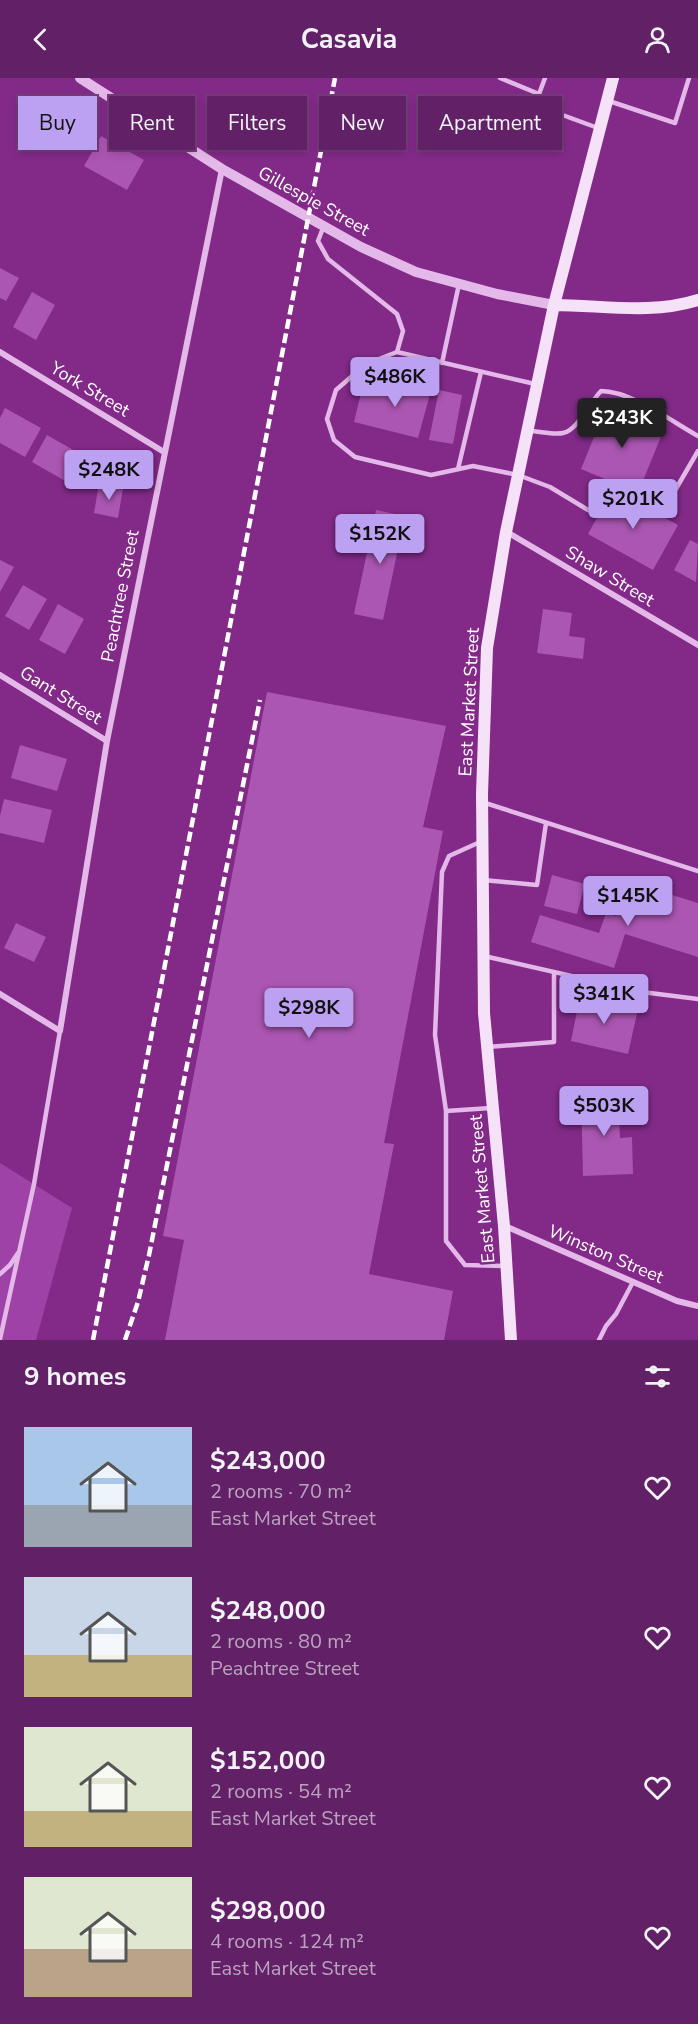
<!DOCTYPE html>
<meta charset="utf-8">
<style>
body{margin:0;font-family:"Nunito Sans",sans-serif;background:#68286d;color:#f1f3f6;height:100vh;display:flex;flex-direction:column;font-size:22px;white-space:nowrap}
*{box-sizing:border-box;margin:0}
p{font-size:20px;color:#bba3c0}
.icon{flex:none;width:33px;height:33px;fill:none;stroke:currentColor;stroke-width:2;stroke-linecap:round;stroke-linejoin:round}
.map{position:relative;height:1262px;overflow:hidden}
.side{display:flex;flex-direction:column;background:#622067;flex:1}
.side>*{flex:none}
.guide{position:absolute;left:18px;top:18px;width:663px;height:54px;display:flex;gap:12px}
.price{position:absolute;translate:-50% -51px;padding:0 14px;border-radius:6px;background:#bca0f2;color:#111;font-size:20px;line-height:39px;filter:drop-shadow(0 2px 3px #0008)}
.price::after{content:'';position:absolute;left:50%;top:36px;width:18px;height:14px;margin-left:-9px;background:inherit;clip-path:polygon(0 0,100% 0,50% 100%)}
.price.current{background:#222;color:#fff}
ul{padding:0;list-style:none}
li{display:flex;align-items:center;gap:18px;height:150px;padding:0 24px}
li span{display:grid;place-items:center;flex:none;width:168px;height:120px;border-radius:0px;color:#555}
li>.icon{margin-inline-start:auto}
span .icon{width:72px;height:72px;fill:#fffc;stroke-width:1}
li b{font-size:26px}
h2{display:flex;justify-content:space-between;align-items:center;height:72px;padding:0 24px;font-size:26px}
.pill{padding:0 21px;border-radius:0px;background:#622067;box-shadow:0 3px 9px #0003,0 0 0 2px #763e7b;font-size:21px;line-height:54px}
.pill.current{background:#bca0f2;color:#111}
header{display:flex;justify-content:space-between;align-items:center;height:78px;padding:0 24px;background:#622067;font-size:27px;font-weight:700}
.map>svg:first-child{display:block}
.green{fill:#9f42a7}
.building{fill:#ab56b2}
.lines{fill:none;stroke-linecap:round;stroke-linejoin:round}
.service{stroke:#e4b8e8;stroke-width:4.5}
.minor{stroke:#e4b8e8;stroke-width:6}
.tertiary{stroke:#e4b8e8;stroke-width:10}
.secondary{stroke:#f6e2f8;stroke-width:12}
.rail{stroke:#fff;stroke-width:4.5;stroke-dasharray:10 4.5;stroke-linecap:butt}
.labels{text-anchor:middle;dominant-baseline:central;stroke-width:5;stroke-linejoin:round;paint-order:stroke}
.street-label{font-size:18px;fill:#fff;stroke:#832a89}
</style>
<header><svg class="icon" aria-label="back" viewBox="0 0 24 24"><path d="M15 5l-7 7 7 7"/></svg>Casavia<svg class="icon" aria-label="person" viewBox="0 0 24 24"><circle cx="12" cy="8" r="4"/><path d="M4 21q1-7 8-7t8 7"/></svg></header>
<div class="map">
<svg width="698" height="1262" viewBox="0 0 698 1262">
<rect width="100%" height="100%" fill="#832a89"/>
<path class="green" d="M0,1085l72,45 -36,132h-36z"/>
<path class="building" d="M31,21l36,20 -13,25 -37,-21z
M101,58l43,24 -17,30 -43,-24z
M0,190l19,10 -13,23 -6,-3z
M32,214l23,13 -19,35 -23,-13z
M396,299l36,10 -14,51 -64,-16 8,-33 29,8z
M439,312l23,5 -9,49 -24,-4z
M607,327l57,24 -26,64 -57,-24z
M5,330l36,20 -16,29 -25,-14v-25z
M47,357l35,20 -15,27 -35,-20z
M99,406l24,4 -5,30 -24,-5z
M613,411l65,36 -25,45 -65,-36z
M376,432l29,6 -22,104 -29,-6z
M690,462l8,4 -2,38 -22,-12z
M0,482l14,7 -14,25z
M23,507l24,14 -18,31 -24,-14z
M58,526l26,15 -19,35 -26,-14z
M543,531l29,4 -3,23 16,2 -2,21 -46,-6z
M267,614l179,34 -23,101 20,4 -59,312 10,1 -25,130 84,17 -9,49h-279l19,-100 -21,-4z
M20,667l47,14 -10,32 -46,-13z
M4,721l48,11 -8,33 -44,-10v-17z
M552,797l33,9 -8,30 -33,-8z
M627,803l71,22v54l-73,-23 -11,34 -83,-26 9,-27 59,18 7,-20 10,3z
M16,845l30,14 -12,25 -30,-14z
M580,918l58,13 -10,45 -57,-13z
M618,1015l2,45 12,-1 1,37 -50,2 -2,-81z"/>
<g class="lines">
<path class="service" d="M500,0l39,16 18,19 41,15
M539,16l6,-16
M609,23l66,22 14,-45
M323,150l-5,13 10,18 69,55 6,17 -6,21
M442,285l17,-79
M535,306l-138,-32 -31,12 -30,26 -9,29 7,21 21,17 76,18 42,-9 45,9 32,12 38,23
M529,353c10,0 24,4 34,2 14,-2 28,-32 38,-42 30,0 70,30 97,45
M458,391l23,-97
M673,416l25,-43
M482,724l216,69
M480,764l-31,14 -7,16 -7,163 11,76v130l19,24 40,1
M483,802l54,5 9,-62
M484,878l158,36 56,7
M487,969l67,-5v-69
M446,1033l45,-3
M0,1196l10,-9 8,-12
M0,1261l34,-155 26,-153
M599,1262l7,-14 10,-12 17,-32"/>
<path class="minor" d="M0,274l164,100
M507,454l191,113
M0,597l107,66
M0,916l60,37 47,-290 115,-572
M505,1148l172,75 21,5"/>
<path class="tertiary" d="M80,0l142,91 139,78 55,25 81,22 57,11"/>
<path class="secondary" d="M554,227c48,0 97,10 144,-5
M511,1262l-7,-114 -20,-213 -2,-219 5,-146 19,-116 48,-227 59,-227"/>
<path class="rail" d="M93,1262l242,-1262
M125,1262l13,-38 11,-47 111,-555"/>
</g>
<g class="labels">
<g class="street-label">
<text transform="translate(314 123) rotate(29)">Gillespie Street</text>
<text transform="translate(90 311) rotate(31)">York Street</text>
<text transform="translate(610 498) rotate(31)">Shaw Street</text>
<text transform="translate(120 518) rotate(-79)">Peachtree Street</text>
<text transform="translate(61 617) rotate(32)">Gant Street</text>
<text transform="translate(469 624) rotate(-87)">East Market Street</text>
<text transform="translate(482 1111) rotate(-95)">East Market Street</text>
<text transform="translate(606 1176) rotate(23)">Winston Street</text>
</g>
</g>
</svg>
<b class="price" style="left:395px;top:330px">$486K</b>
<b class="price current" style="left:622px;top:371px">$243K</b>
<b class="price" style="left:109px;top:423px">$248K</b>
<b class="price" style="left:633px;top:452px">$201K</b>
<b class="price" style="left:380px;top:487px">$152K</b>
<b class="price" style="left:628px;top:849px">$145K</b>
<b class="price" style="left:604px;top:947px">$341K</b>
<b class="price" style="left:309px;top:961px">$298K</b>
<b class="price" style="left:604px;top:1059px">$503K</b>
<div class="guide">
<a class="pill current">Buy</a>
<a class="pill">Rent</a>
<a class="pill">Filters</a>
<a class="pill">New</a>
<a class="pill">Apartment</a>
</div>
</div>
<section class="side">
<h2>9 homes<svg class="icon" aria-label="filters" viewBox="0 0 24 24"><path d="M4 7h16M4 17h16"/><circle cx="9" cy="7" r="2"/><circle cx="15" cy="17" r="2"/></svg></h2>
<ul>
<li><span style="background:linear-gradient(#a9c7e8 65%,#9aa5b1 0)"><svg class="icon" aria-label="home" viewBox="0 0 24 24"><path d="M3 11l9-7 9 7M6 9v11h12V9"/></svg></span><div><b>$243,000</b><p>2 rooms · 70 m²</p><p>East Market Street</p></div><svg class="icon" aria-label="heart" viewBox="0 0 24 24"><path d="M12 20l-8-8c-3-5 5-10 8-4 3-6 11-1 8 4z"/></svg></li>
<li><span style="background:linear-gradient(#c9d6e8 65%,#c2b280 0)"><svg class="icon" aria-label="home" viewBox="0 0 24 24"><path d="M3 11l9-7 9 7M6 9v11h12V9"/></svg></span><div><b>$248,000</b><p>2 rooms · 80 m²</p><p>Peachtree Street</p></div><svg class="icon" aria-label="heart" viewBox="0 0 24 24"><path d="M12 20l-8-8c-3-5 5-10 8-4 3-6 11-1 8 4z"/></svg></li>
<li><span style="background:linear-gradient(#dfe7d0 70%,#c2b280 0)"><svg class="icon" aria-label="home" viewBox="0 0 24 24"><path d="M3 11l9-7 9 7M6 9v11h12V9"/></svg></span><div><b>$152,000</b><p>2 rooms · 54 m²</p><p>East Market Street</p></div><svg class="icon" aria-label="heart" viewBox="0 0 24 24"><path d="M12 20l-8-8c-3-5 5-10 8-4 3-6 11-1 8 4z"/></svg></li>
<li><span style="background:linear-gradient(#dfe7d0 60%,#b9a48a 0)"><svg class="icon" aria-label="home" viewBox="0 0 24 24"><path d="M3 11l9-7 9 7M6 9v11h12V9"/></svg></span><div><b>$298,000</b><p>4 rooms · 124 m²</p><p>East Market Street</p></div><svg class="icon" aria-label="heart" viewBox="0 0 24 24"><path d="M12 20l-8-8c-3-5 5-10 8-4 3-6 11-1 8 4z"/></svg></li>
</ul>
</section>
